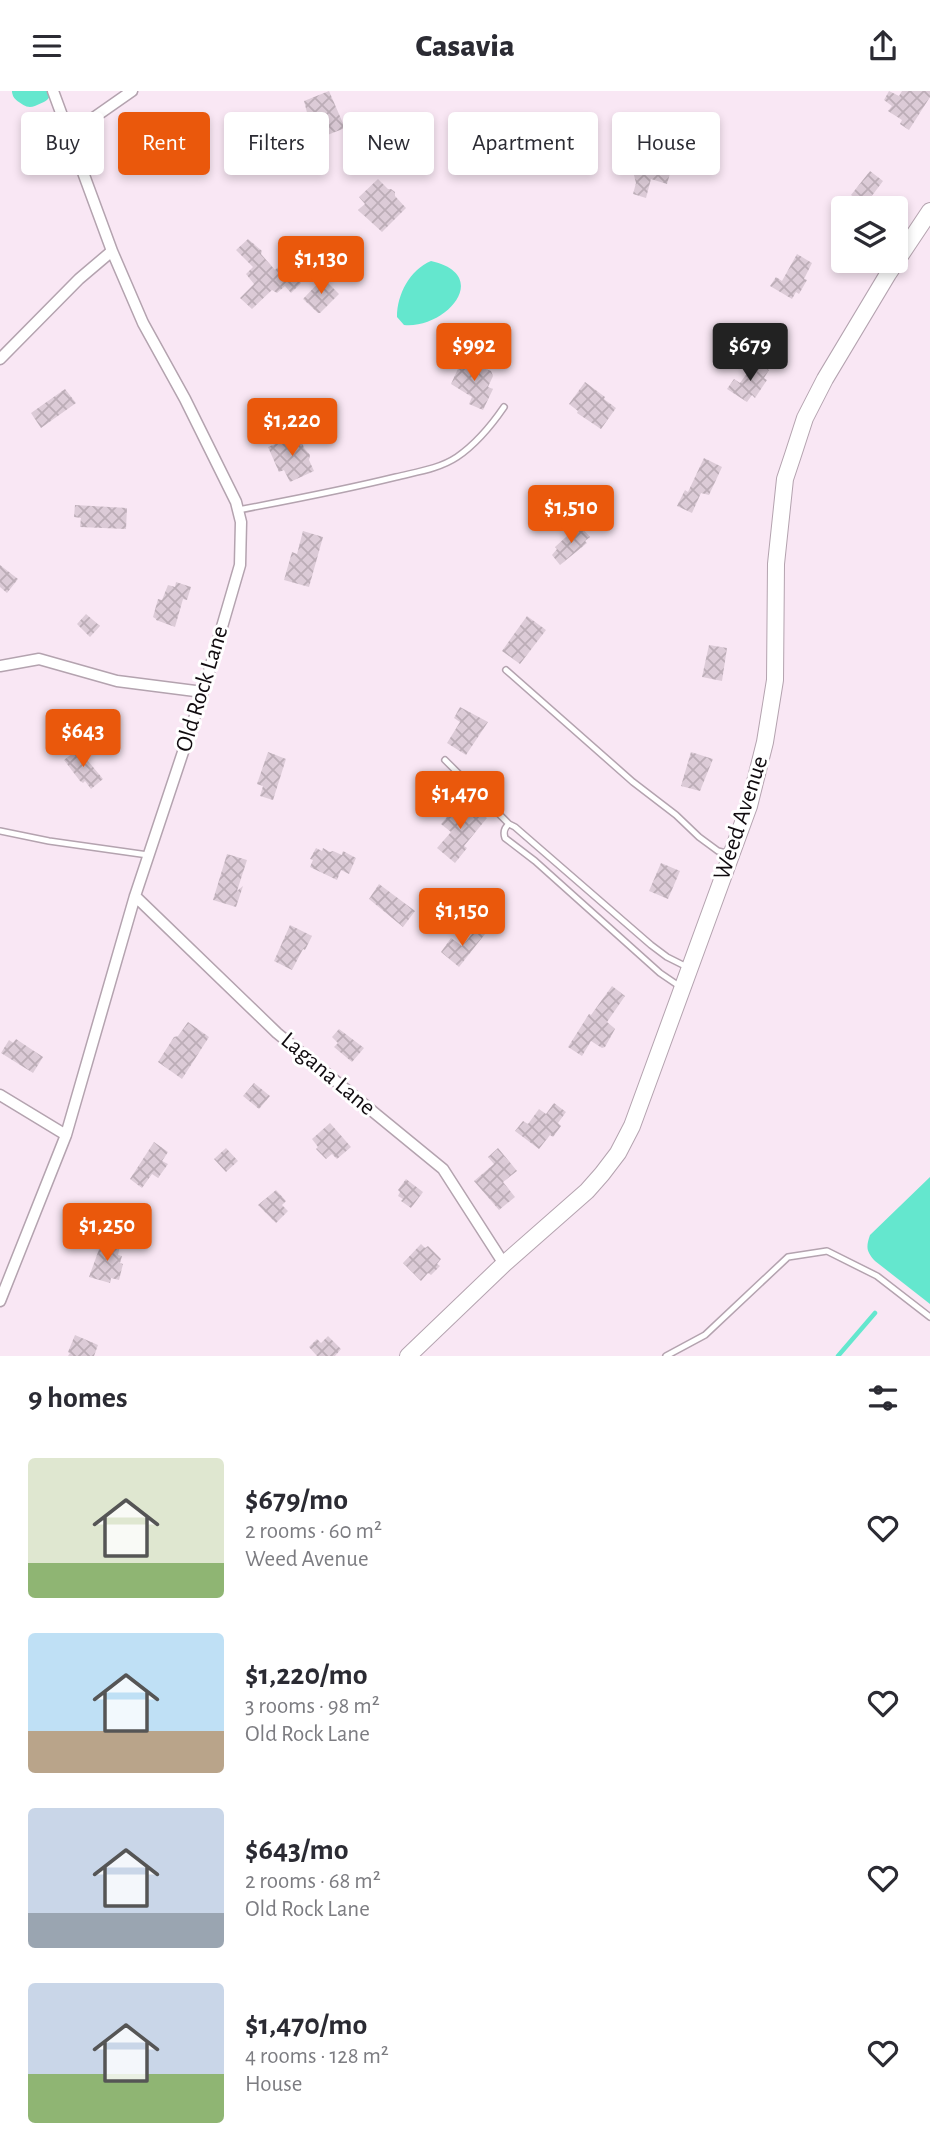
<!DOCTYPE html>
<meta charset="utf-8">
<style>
body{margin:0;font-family:"Alegreya Sans",sans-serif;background:#f2f2f3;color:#2b2b33;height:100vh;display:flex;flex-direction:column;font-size:26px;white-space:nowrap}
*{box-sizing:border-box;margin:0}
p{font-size:23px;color:#7c7c81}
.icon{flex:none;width:38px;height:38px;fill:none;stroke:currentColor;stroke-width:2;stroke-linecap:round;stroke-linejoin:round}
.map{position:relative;height:1265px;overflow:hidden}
.drawer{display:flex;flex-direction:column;background:#fff;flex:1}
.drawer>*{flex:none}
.top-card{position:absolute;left:21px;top:21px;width:889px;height:63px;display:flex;gap:14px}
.controls{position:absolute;left:831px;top:105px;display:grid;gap:14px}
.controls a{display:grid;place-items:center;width:77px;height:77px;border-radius:7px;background:#fff;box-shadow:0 4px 10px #0003;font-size:35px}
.price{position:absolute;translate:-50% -60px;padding:0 16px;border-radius:7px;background:#ea580c;color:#fff;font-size:23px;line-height:46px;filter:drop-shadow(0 2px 4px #0008)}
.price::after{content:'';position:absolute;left:50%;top:42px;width:21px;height:16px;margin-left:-10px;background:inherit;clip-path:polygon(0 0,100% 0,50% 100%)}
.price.current{background:#222;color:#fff}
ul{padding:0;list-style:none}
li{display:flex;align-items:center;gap:21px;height:175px;padding:0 28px}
li span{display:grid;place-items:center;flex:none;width:196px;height:140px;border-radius:7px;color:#555}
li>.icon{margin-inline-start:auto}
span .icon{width:84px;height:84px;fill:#fffc;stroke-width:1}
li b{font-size:30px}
h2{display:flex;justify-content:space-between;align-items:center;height:84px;padding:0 28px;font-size:30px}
.chip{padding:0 24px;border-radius:7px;background:#fff;box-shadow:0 4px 10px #0003;font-size:24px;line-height:63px}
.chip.current{background:#ea580c;color:#fff}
header{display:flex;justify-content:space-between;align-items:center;height:91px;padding:0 28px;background:#fff;font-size:32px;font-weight:800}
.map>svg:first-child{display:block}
.water{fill:#64e7ce}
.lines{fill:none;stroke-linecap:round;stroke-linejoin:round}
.stream{stroke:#64e7ce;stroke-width:4.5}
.river{stroke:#64e7ce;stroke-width:24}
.building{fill:url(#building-cross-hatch)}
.lane-casing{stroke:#b4a3af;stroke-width:8}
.street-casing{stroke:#b4a3af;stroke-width:13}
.secondary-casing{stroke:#b4a3af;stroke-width:18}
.lane{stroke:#fff;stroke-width:5}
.street{stroke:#fff;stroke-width:10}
.secondary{stroke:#fff;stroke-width:16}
.labels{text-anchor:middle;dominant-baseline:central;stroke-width:6;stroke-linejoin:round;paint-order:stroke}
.street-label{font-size:24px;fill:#100b0f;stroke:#fff}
</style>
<header><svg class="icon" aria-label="menu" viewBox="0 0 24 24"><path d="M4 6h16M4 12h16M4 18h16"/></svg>Casavia<svg class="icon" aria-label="share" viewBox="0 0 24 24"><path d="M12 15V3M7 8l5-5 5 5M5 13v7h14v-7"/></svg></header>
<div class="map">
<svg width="930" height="1265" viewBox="0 0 930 1265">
<defs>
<pattern id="building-cross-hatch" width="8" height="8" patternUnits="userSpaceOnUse" patternTransform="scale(1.75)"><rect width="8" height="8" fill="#dccbd7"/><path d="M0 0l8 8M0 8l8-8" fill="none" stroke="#bcadb7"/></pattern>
</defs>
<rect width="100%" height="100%" fill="#f9e7f4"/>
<path class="water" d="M431,170c62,14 15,68 -27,64l-7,-8c0,-23 13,-47 34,-56z
M930,1086v127l-55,-43c-9,-10 -9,-14 -5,-26z"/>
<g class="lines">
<path class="stream" d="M838,1265l37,-43"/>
<path class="river" d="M24,0l6,4 9,-4"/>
</g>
<path class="building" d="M329,0l16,37 -35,14 -6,-16 6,-2 -6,-23z
M889,0l10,5 3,-5h28v6l-21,33 -9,-6 2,-4 -14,-9 4,-5 -8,-6z
M648,55l13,3 -3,11 2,1 -1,6 12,3 -4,14 -16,-5 -5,19 -13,-4 3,-11 -3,-12 3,-15 10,-5z
M870,80l13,10 -18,24 -14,-10z
M378,88l10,10h3l4,3v4l11,12 -24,24 -24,-22 7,-6 -6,-7z
M248,148l14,12 -1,3 14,16 8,-7 18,20 -10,10 -6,-7 -8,7 -5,-3 -20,19 -12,-11 14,-14 -8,-10 7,-7 -17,-17z
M797,163l15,9 -8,16 3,1 -8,14 -3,-2 -4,7 -22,-13 6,-9 6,4z
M323,187l16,16 -19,19h-2l-15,-14z
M462,269l29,11 2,5 -5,11 5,2 -10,21 -14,-6 3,-7 -21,-13z
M756,270l13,9 -5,8 3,2 -12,18 -3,-3 -5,7 -20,-13 7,-10 6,4z
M585,291l20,15 -1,2 12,9 -15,21 -24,-16 1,-2 -9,-7z
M65,298l11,14 -35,25 -10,-15z
M299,343l5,14 6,7 -1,5 5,11 -24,11 -6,-12 -5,2 -11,-25z
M704,367l18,9 -13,28 -8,-2 -9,20 -15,-7 8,-16 3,2z
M75,414l52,3 -1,21 -46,-2 1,-9 -7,-1z
M579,434l11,12 -5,4 2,2 -27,22 -8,-10 5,-6 -2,-2z
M303,440l20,6 -14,50 -25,-7 8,-28 5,2z
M0,474l18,14 -11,14 -7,-6z
M176,491l15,5 -4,13 -4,-1 -8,28 -19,-7v-1l-3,-2 5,-18 4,1 6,-15 7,2z
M86,523l14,12 -10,11 -13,-13z
M527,525l19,14 -26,34 -18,-13z
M709,554l18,3 -5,33 -20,-4z
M460,616l28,15 -22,33 -19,-12 13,-21 -6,-4z
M78,658l25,30 -12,10 -6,-8 -2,2 -3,-2 -16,-21z
M268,661l18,7 -13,41 -13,-4 3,-10 -6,-2z
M691,661l22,7 -13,32 -19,-5z
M459,712l10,8 4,-4 14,11 -23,28 3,2 -12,15 -18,-15 14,-16 -10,-8z
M316,757l6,3 1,-3 7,4 3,-1 9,4 1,-4 13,7 -7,16 -8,-4 -4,10 -27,-13 3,-7 -3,-1z
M227,763l20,6 -10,31 6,-5 -7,21 -23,-7z
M661,772l19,8 -12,28 -19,-8z
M379,793l36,27 -12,16 -34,-28z
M290,834l22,11 -7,14 -2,-1 -11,21 -18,-9z
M478,836l7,7 -26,33 -18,-15 10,-14 11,8z
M612,895l13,10 -18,26 8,7 -10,18 -3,1 -11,-7 -9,15 -14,-9 21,-33 2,1z
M188,931l21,15 -27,42 -24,-17 16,-25 4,-1z
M339,938l25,19 -12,14 -18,-15 4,-4 -6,-6z
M16,948l27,18 -10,16 -32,-20 8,-13 4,3z
M254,992l16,13 -11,13 -16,-13z
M554,1012l12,9 -8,11 3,3 -8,11 -3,-2 -11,14 -24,-18 8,-10 5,3 11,-15 7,5z
M330,1032l21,24 -14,12 -5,-5 -6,5 -10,-10 2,-2 -6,-8z
M154,1051l14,10 -6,9 6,3 -10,14 -6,-4 -10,14 -12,-9z
M226,1057l12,13 -12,11 -12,-13z
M498,1057l19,23 -14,11 12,15 -16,13 -25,-29 20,-17 -6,-7z
M406,1088l17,13 -12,16 -10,-7 2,-2 -5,-3 2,-4 -2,-2z
M276,1099l10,11 -4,4 6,6 -12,12 -18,-18z
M102,1150l18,5 -2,9 4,1 -2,7 3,1 -4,16 -8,-2 -1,5 -21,-6z
M421,1153l4,4 3,-2 13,13 -4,5 3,2 -9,9 -3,-2 -7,8 -18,-18z
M75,1244l23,10 -4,11h-26l2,-3 -2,-1z
M328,1245l13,13 -6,7h-18l-8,-9 8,-8 4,4z"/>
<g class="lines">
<g class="lane-casing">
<path id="lane" d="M238,419c53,-10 105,-20 158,-33 20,-5 43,-8 61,-20 19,-13 34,-31 47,-50
M506,579l127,112 43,33 23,22 19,14 12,3
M445,669l64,64
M0,740l49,10 99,14
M682,897l-22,-15 -125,-112 -30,-23c-2,-6 -1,-10 4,-14l6,3 136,118 16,12 20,10
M666,1265l39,-21 83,-78 39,-6 50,25 53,41"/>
</g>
<g class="street-casing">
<path id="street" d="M69,44l63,-44
M0,268l79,-80 33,-28
M0,575l39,-7 78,22 86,11
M135,805l142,137 166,136 61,95
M0,1004l66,40
M0,1210l66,-166 69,-239 68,-204 37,-127 1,-43 -5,-20 -51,-103 -42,-76 -31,-72 -59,-160"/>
</g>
<g class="secondary-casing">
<path id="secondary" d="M408,1265l96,-92 83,-73 15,-17 16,-21 14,-27 117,-320 16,-64 10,-62 1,-116 9,-85 8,-24 12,-37 20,-39 63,-105 42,-63"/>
</g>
<use href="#lane" class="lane"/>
<use href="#street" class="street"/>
<use href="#secondary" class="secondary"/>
</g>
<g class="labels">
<g class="street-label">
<text transform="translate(202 598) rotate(-73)">Old Rock Lane</text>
<text transform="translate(741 727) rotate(-72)">Weed Avenue</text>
<text transform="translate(328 983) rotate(40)">Lagana Lane</text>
</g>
</g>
</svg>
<div class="controls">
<a><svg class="icon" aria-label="layers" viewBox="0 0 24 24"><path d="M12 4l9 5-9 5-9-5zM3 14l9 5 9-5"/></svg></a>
</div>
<b class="price" style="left:321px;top:205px">$1,130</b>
<b class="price" style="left:474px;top:292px">$992</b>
<b class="price current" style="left:750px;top:292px">$679</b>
<b class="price" style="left:292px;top:367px">$1,220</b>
<b class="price" style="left:571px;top:454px">$1,510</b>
<b class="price" style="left:83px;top:678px">$643</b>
<b class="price" style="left:460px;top:740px">$1,470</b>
<b class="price" style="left:462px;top:857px">$1,150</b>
<b class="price" style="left:107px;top:1172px">$1,250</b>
<div class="top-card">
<a class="chip">Buy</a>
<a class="chip current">Rent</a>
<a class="chip">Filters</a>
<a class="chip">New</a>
<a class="chip">Apartment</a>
<a class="chip">House</a>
</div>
</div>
<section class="drawer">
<h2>9 homes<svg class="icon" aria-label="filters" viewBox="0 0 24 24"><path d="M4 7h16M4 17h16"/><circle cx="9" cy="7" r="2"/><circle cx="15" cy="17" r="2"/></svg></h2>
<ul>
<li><span style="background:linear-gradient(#dfe7d0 75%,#8fb573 0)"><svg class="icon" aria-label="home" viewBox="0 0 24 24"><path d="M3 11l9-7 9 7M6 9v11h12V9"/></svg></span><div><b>$679/mo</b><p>2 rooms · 60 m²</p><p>Weed Avenue</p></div><svg class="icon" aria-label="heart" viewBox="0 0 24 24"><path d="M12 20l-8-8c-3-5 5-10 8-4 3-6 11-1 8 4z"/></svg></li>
<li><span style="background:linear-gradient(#bfe0f5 70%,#b9a48a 0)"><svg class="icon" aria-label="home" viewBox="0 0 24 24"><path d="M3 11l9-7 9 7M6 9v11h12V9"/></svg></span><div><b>$1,220/mo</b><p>3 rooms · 98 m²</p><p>Old Rock Lane</p></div><svg class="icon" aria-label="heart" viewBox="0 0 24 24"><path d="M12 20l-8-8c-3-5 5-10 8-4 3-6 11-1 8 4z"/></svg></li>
<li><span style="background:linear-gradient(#c9d6e8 75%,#9aa5b1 0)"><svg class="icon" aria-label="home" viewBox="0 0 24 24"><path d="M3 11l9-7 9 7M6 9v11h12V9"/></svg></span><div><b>$643/mo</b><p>2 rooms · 68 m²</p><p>Old Rock Lane</p></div><svg class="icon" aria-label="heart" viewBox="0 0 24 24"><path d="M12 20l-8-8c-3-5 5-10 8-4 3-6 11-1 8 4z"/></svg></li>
<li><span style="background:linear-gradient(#c9d6e8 65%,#8fb573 0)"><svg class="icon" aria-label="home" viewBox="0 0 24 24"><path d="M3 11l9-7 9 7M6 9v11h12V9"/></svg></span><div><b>$1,470/mo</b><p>4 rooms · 128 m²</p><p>House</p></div><svg class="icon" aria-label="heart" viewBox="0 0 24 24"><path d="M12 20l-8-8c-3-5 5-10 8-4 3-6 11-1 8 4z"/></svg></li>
</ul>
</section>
